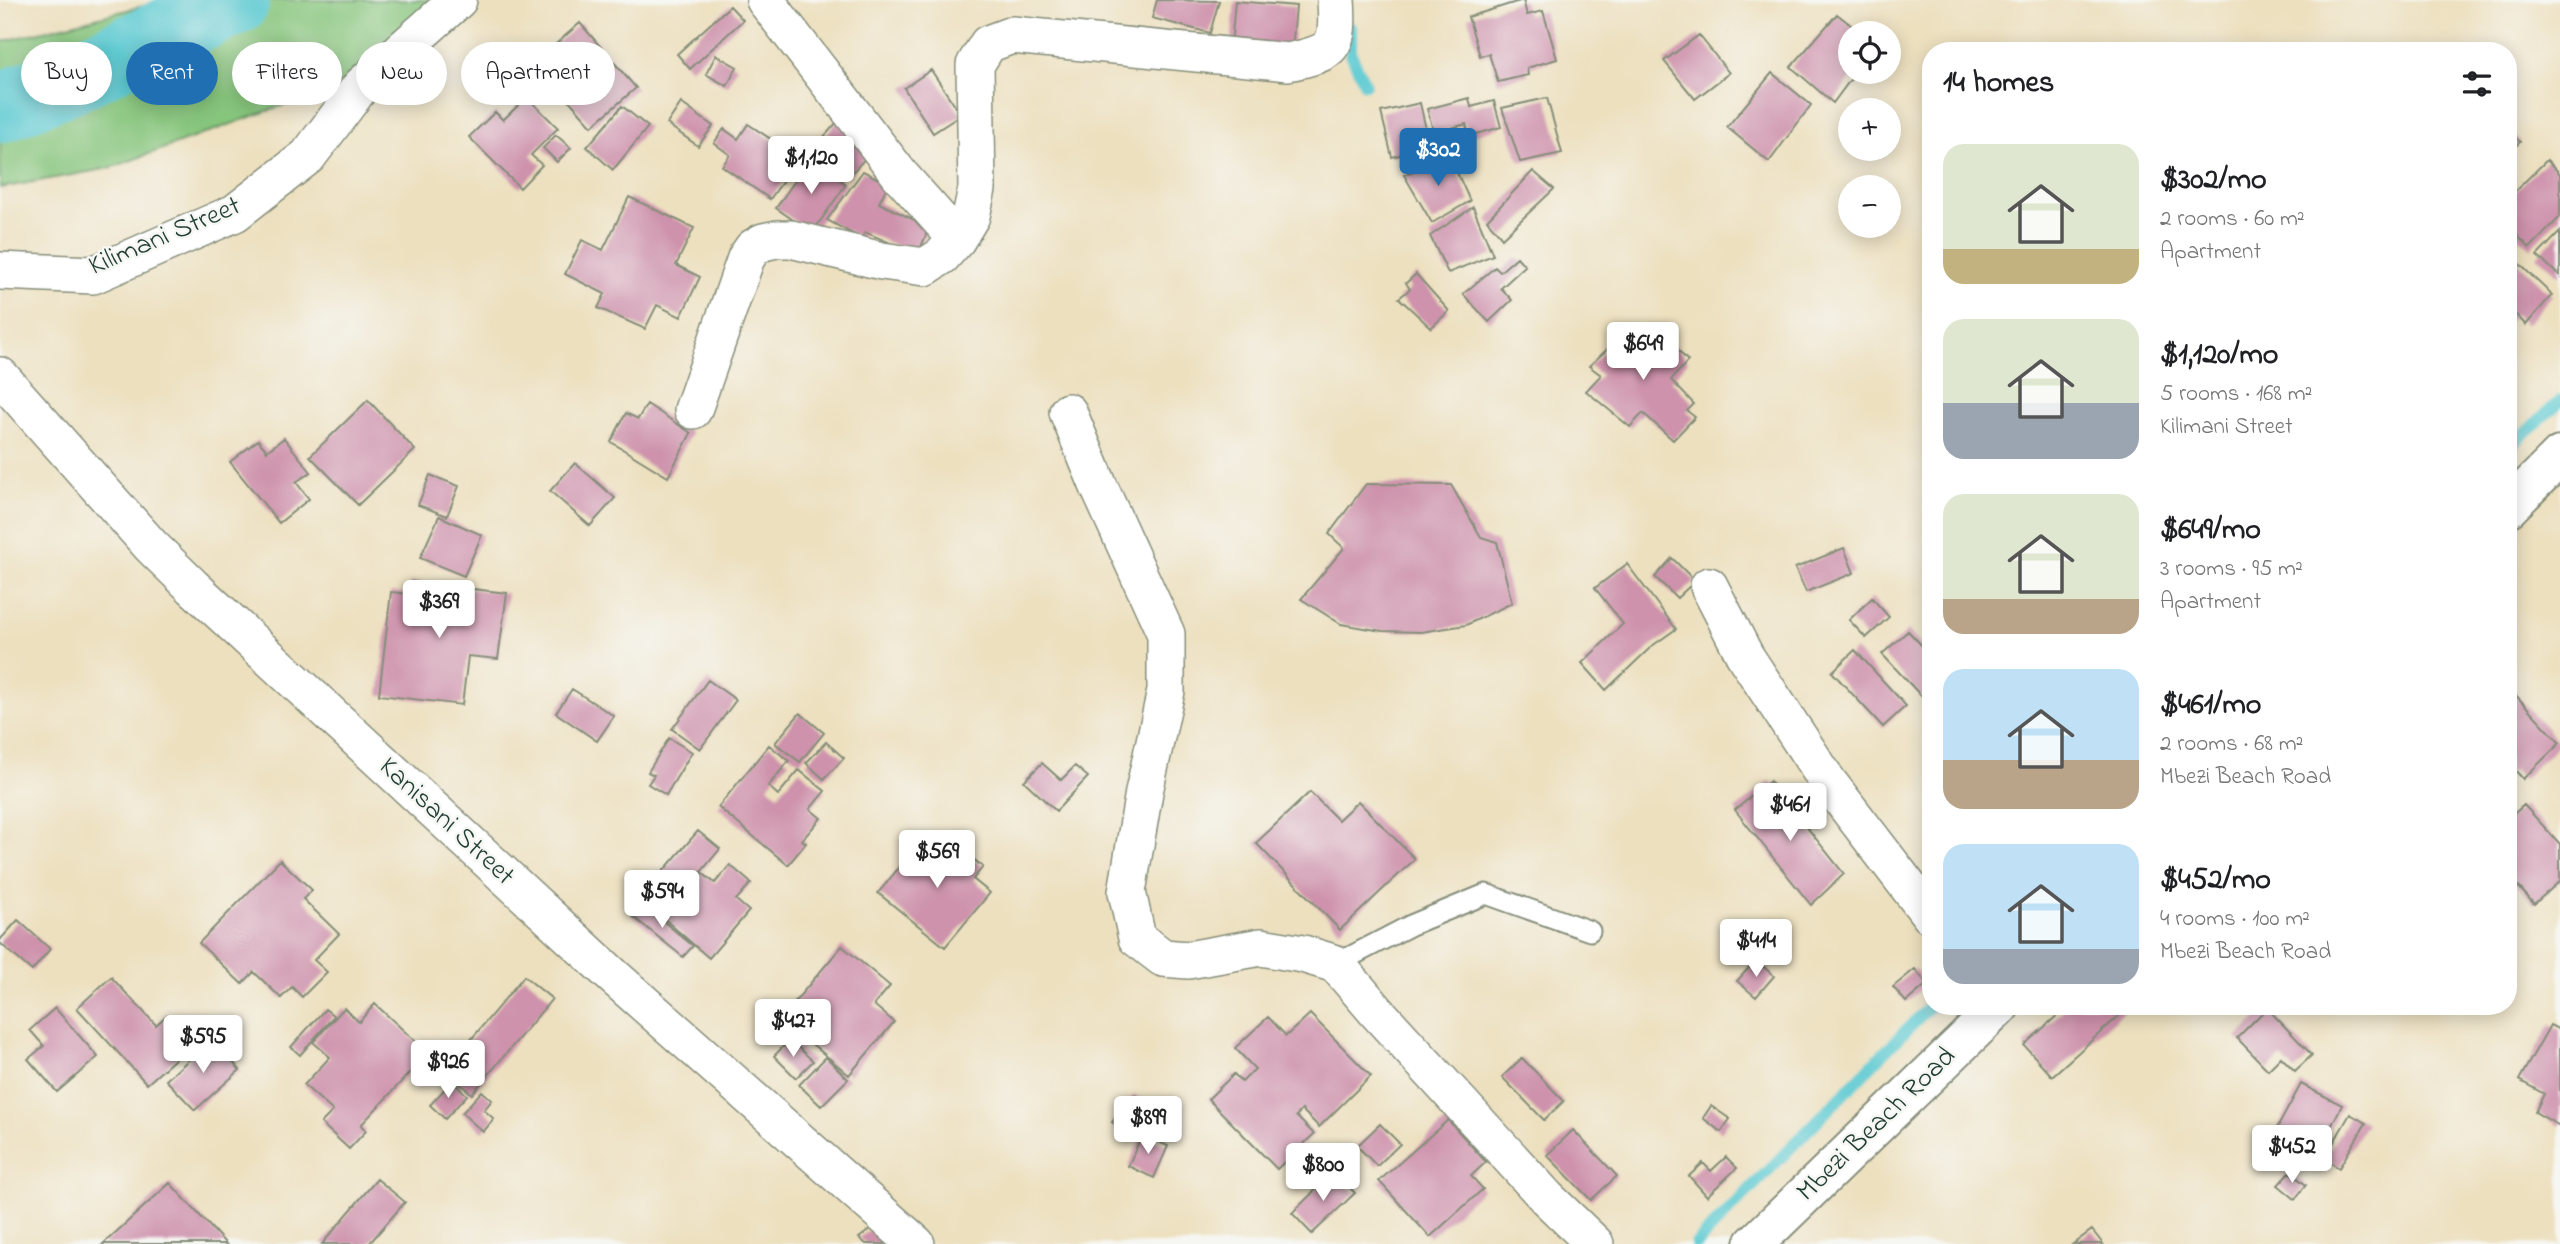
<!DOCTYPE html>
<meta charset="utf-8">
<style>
body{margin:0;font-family:"Indie Flower",sans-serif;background:#f2f2f2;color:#202124;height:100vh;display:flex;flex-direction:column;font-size:26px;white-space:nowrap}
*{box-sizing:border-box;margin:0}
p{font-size:23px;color:#757577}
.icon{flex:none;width:38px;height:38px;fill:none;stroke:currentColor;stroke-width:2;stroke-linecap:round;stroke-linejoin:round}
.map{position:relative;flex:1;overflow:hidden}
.details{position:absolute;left:1922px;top:42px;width:595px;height:973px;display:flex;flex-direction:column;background:#fff;border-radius:28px;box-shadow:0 4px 18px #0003}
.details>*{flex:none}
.top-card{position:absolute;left:21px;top:42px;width:665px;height:63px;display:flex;gap:14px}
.tools{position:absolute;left:1838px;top:21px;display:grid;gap:14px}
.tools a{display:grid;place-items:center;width:63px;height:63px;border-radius:50%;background:#fff;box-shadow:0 4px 18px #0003;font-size:35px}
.price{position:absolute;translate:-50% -60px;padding:0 16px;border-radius:7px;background:#fff;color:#222;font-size:23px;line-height:46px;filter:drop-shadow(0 2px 4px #0008)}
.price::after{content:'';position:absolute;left:50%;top:42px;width:21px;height:16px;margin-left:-10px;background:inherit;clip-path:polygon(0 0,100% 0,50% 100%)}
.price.selected{background:#1f6fb2;color:#fff}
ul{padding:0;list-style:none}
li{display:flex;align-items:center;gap:21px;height:175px;padding:0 21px}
li span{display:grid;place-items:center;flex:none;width:196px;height:140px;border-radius:21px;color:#555}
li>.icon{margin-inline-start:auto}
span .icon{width:84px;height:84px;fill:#fffc;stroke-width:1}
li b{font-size:30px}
h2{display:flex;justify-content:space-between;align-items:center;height:84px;padding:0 21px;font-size:30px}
.chip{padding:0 24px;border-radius:32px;background:#fff;box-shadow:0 4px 18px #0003;font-size:24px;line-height:63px}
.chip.selected{background:#1f6fb2;color:#fff}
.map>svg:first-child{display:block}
.green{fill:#86c57c;stroke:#528158;stroke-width:2}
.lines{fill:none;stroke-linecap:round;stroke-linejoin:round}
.stream{stroke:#5dcad2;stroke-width:12}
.river{stroke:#5dcad2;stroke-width:70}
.building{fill:#ce92ac}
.service-casing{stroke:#868e7a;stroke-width:23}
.minor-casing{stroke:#868e7a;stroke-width:40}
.secondary-casing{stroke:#868e7a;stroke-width:42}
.service{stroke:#fff;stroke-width:19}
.minor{stroke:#fff;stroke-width:37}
.secondary{stroke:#fff;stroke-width:38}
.labels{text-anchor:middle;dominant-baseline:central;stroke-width:5;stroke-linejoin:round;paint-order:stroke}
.street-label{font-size:28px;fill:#1f3d34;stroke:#f6f6f2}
</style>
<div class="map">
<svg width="2560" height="1244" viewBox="0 0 2560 1244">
<rect width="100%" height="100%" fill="#f6f6f2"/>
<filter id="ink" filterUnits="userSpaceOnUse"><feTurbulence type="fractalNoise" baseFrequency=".0143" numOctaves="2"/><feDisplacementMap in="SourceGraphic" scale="14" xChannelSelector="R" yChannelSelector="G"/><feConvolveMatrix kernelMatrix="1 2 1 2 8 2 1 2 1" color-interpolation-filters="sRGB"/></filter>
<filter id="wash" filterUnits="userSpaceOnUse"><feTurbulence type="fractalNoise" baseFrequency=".00686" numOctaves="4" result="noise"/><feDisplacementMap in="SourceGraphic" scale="28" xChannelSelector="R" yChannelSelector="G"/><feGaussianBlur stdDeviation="1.57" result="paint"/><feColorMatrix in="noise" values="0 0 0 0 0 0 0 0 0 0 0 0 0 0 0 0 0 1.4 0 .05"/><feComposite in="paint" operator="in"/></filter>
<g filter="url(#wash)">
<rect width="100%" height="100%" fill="#ede0bf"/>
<path class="green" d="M167,0h286l-89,76 -254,92 -110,20v-146z"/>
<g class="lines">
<path class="stream" d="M1351,28v26l14,30
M2508,449l52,-48
M1696,1244l234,-238"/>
<path class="river" d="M0,108l74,-31 161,-77"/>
</g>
<g id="blocks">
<path class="building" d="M1157,0l62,1 -9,32 -58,-15z
M1523,0l4,15 16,-4 14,48 -30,9 1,7 -30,7 -9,-28 -9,2 -12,-39z
M1235,1l61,5 -4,45 -61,-5z
M730,6l13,14 -53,49 -13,-15z
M1837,14l24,19h-11v39h6l-23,31 -42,-36z
M580,23l56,65 -44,38 -57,-64z
M1699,35l30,38 -34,26 -31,-38z
M716,55l21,12 -10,19 -21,-12z
M931,70l30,45 -28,18 -29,-45z
M1772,73l39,32 -42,57 -42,-35z
M527,97l31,31 -27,27 11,10 -22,23 -51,-51 26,-25 8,8z
M1469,98l2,9 23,-6 7,26 -32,9 -3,-12 -32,9 -7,-24z
M1547,98l15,55 -42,9 -18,-54z
M681,103l32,23 -15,20 -31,-22z
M1420,103l10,44 -38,10 -11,-45z
M622,106l26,21 -35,43 -26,-23z
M838,121l34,30 -24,26 -34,-29z
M748,124l38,25 -16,24 13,8 -13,18 -48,-33 8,-11 -16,-12 10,-14 14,10z
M2508,130l12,12 -12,12z
M556,135l15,13 -14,14 -14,-14z
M1449,155l21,46 -38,22 -28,-48z
M810,159l36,25 -34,49 -36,-25z
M2547,160l13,14v43l-30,31 -22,-21v-29z
M863,171l25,13 -9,19 50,24 -11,28 -53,-23 -3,7 -35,-19z
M1533,171l21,18 -52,49 -15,-18z
M629,197l65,31 -18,37 24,12 -19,40 -24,-12 -12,24 -47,-21 7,-14 -40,-20 17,-34 21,10z
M1473,207l20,48 -45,18 -18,-37z
M2560,232v44l-23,-20z
M2508,253l44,42 -26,30 -11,-11 -7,7z
M1517,257l8,9 -24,22 11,12 -23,22 -26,-28 32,-27 5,5z
M1416,274l33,37 -18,17 -32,-30 11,-9 -4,-6z
M1635,324l27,23 7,-7 19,21 -17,19 23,24 -7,7 8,6 -22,23 -30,-27 -13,14 -44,-36 15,-16 -12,-9z
M368,400l47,50 -57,55 -48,-49z
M647,404l44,29 -23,44 -57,-35 15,-29 12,6z
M284,438l27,34 -15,10 13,17 -30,24 -49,-61 28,-22 9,11z
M575,463l40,35 -25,28 -40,-35z
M430,475l29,11 -12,30 -29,-11z
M1366,484l85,1 30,52 16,5 15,61 -46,22 -45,7 -39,-1 -41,-7 -40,-25 43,-51 -15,-14z
M439,516l43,19 -18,41 -44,-18z
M1844,548l10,25 -48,19 -11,-24z
M1672,558l23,23 -18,17 -22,-21z
M1627,564l49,65 -24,17 -46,44 -24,-27 41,-39 -28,-36z
M411,582l96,11 -9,66 -30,-3 -6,49 -83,-10 12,-103 18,2z
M1872,598l17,19 -23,21 -17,-18z
M1908,631l22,23v39l-6,6 -42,-45z
M1855,650l51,56 -23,21 -51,-55z
M708,680l28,20 -36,49 -28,-20z
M572,689l42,27 -17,25 -41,-28z
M2511,690l49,53 -37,36 -9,-10 -6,5v-81z
M800,713l24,20 -24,29 -25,-19z
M669,738l23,14 -26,43 -18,-11 6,-9 -6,-3z
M826,742l18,16 -20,21 -18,-16z
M769,745l20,16 -21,25 10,9 21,-25 26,21 -15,18 11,9 -19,22 4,3 -18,22 -70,-58z
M1042,763l19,17 14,-14 13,11 -32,34 -32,-30z
M1770,781l74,93 -33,31 -76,-95z
M1310,792l28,28 20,-19 57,58 -75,71 -84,-87z
M2524,805l36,39v37l-26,23 -26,-29v-56z
M698,831l22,18 -19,23 14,11 15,-18 21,18 -15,17 13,11 -40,47 -69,-60z
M945,836l38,31 -10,12 17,14 -45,54 -67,-54 37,-45 12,10z
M280,860l32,30 -9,9 36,35 -25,26 13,12 -25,25 -10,-10 -11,11 -27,-26 -12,12 -43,-41z
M641,903l52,43 -10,11 -52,-42z
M18,920l32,29 -18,22 -32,-28v-3z
M842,946l48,40 -16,19 20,17 -45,53 -68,-57z
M1756,960l18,16 -18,21 -19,-16z
M1915,969l12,15 -21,18 -13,-15z
M524,976l28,23 -80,95 -27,-23z
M111,977l45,48 11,-10 26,28 -46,41 -70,-76z
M375,1004l53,49 -67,72 5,6 -17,18 -28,-26 12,-12 -29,-26 26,-28 -17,-15 31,-34 15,14z
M2068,1006h62l-78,70 -28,-31z
M55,1008l43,49 -41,35 -29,-33 16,-13 -14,-16z
M2267,1008l45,47 -17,16 -14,-14 -13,13 -31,-32z
M325,1009l9,7 -34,39 -9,-8z
M1310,1014l61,62 -52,51 -17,-17 -6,6 18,18 -37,35 -69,-70 26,-25 8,8 13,-13 -20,-21 33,-31 18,19z
M2550,1025l10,5v96l-25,-14 9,-18 -25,-14z
M212,1039l28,31 -45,40 -29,-30z
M790,1040l23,21 -17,17 -22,-22z
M826,1057l22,22 -27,27 -22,-21z
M1522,1058l42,43 -20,19 -42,-43z
M452,1081l15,14 -22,24 -15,-14z
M2301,1084l41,21 -26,51 -42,-22z
M482,1091l10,9 -8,10 10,9 -11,13 -21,-19z
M1134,1095l16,11 -23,28 -15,-12z
M1711,1106l19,13 -9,13 -18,-14z
M2350,1114l16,9 -27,45 -15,-9z
M1448,1120l38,42 -15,14 12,13 -53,48 -51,-56z
M1380,1124l20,20 -23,22 -20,-20z
M1573,1130l44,46 -26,24 -44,-45z
M1142,1135l26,11 -14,32 -26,-12z
M1726,1157l11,11 -30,28 -18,-20 14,-13 8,8z
M1334,1172l21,21 -43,41 -20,-21z
M2290,1172l16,13 -11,14 -17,-14z
M377,1179l28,23 -36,42h-47z
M170,1183l56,61h-123z
M880,1222l24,22h-38l-7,-6z
M2092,1230l11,14h-30z"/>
</g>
</g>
<g filter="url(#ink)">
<use href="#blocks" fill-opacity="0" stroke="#868e7a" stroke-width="2"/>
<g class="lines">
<g class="service-casing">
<path id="service" d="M1336,964l75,-39 75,-31 104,37"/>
</g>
<g class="minor-casing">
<path id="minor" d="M765,0l135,175 57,64
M0,271l93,4 142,-62 73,-57 53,-70 97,-86
M0,376l151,170 42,41 420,389 303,268
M693,410l53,-152 7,-10 10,-6 14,-3h14l91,22 43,6 17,-11 15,-17 14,-23 6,-27 -2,-124 13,-21 24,-9 276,27c47,-10 51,-14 48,-62
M1068,412l31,75 67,147v57l-22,101 -17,100 10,46 26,20 25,2 73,-13 42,7 33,10 41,48 170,186 48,46
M1709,586l36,70 83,126 102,133"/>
</g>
<g class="secondary-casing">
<path id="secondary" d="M2508,508l52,-52
M1754,1244l246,-238"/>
</g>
<use href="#service" class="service"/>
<use href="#minor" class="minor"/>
<use href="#secondary" class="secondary"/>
</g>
</g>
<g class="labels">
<g class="street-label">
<text transform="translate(165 237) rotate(-23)">Kilimani Street</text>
<text transform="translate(446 822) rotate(43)">Kanisani Street</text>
<text transform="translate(1877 1125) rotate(-44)">Mbezi Beach Road</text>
</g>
</g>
</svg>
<div class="tools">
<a><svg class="icon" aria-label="locate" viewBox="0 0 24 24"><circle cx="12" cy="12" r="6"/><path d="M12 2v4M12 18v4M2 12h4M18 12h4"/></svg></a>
<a>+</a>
<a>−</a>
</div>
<b class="price selected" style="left:1438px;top:188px">$302</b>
<b class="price" style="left:811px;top:196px">$1,120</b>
<b class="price" style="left:1643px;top:382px">$649</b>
<b class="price" style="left:439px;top:640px">$369</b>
<b class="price" style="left:1790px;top:843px">$461</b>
<b class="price" style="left:937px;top:890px">$569</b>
<b class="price" style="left:662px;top:930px">$594</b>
<b class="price" style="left:1756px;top:979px">$414</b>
<b class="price" style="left:793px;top:1059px">$427</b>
<b class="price" style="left:203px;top:1075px">$595</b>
<b class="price" style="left:448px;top:1100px">$926</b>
<b class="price" style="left:1148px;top:1156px">$899</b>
<b class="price" style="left:2292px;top:1185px">$452</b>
<b class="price" style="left:1323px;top:1203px">$800</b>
<div class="top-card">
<a class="chip">Buy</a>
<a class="chip selected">Rent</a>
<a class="chip">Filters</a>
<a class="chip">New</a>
<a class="chip">Apartment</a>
</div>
<section class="details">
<h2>14 homes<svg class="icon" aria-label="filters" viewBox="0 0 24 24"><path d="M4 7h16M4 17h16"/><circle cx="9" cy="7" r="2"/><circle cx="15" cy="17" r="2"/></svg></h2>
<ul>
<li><span style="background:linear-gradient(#dfe7d0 75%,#c2b280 0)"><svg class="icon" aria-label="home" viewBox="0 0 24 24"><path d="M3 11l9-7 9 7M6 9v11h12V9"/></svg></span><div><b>$302/mo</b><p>2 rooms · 60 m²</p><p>Apartment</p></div></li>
<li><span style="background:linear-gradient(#dfe7d0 60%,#9aa5b1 0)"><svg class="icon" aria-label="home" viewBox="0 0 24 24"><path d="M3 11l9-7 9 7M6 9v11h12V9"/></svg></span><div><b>$1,120/mo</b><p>5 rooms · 168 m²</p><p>Kilimani Street</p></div></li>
<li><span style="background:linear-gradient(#dfe7d0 75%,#b9a48a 0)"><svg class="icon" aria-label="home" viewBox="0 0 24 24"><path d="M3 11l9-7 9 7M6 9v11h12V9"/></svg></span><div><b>$649/mo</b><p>3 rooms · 95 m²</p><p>Apartment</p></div></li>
<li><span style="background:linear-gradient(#bfe0f5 65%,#b9a48a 0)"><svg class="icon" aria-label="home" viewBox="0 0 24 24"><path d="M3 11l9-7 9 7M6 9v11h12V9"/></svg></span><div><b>$461/mo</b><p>2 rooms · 68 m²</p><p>Mbezi Beach Road</p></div></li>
<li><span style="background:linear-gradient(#bfe0f5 75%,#9aa5b1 0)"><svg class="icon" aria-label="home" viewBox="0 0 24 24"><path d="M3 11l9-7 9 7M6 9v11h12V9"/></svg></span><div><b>$452/mo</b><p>4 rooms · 100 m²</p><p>Mbezi Beach Road</p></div></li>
</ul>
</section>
</div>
